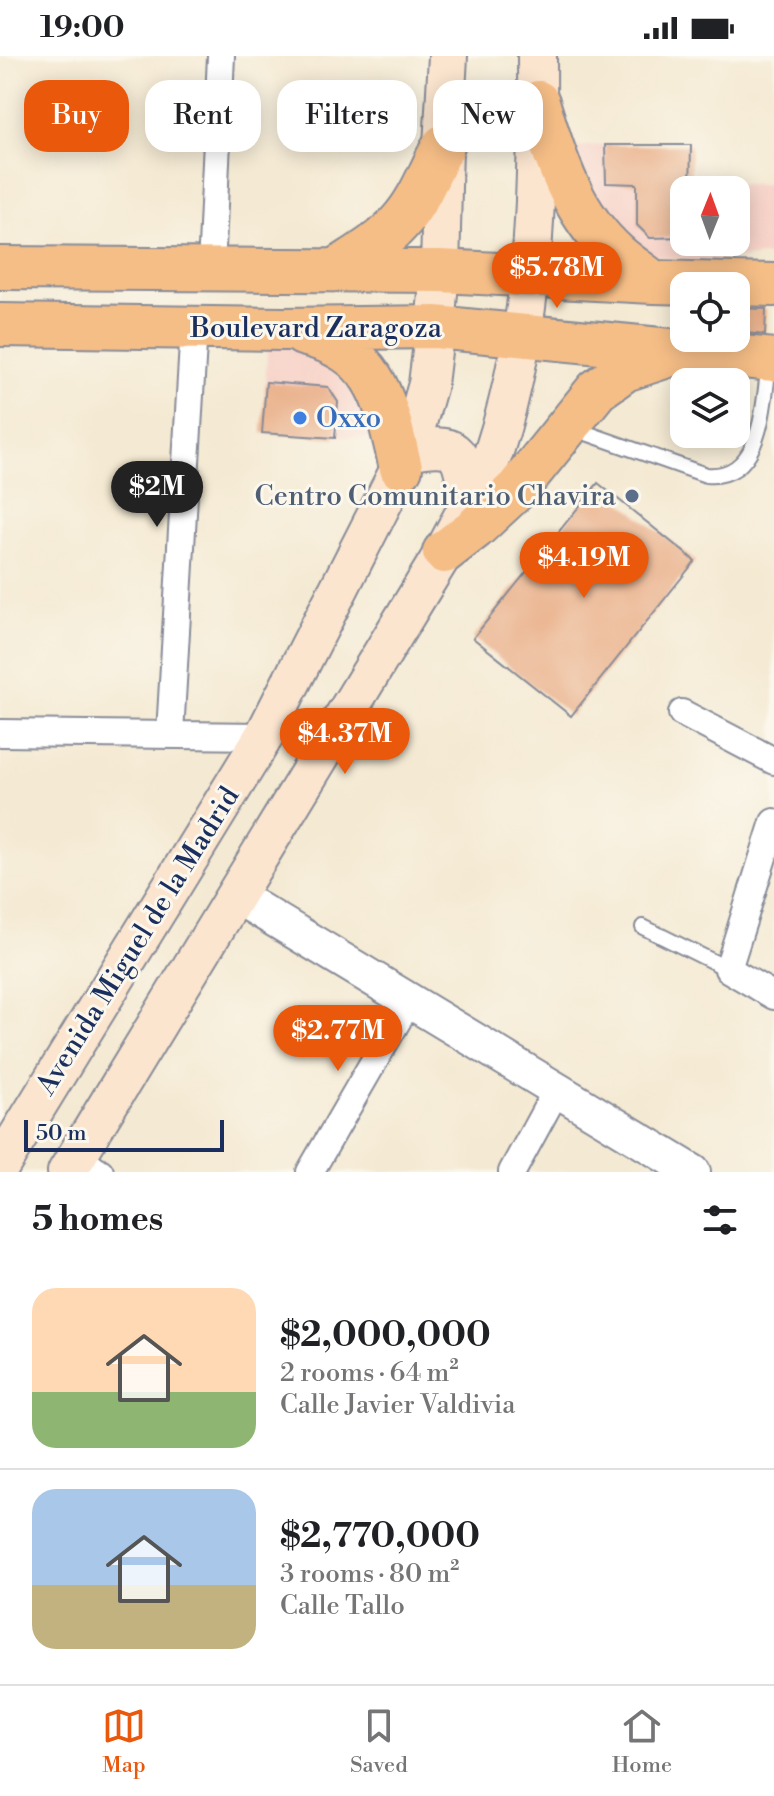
<!DOCTYPE html>
<meta charset="utf-8">
<style>
body{margin:0;font-family:"Libre Bodoni",serif;background:#f6f6f6;color:#202124;height:100vh;display:flex;flex-direction:column;font-size:30px;white-space:nowrap}
*{box-sizing:border-box;margin:0}
p{font-size:26px;color:#757577}
.icon{flex:none;width:44px;height:44px;fill:none;stroke:currentColor;stroke-width:2;stroke-linecap:round;stroke-linejoin:round}
.map{position:relative;height:1116px;overflow:hidden}
.side{display:flex;flex-direction:column;background:#fff;flex:1}
.side>*{flex:none}
.guide{position:absolute;left:24px;top:24px;width:726px;height:72px;display:flex;gap:16px}
.needle{width:52px;rotate:1deg}
.buttons{position:absolute;left:670px;top:120px;display:grid;gap:16px}
.buttons a{display:grid;place-items:center;width:80px;height:80px;border-radius:16px;background:#fff;box-shadow:0 4px 20px #0003;font-size:40px}
.scale{position:absolute;left:24px;bottom:20px;width:200px;box-sizing:border-box;padding-left:8px;border:4px solid #1b2f5e;border-top:0;font-size:22px;line-height:28px;white-space:nowrap;color:#1b2f5e;-webkit-text-stroke:6px #fbf7ec;paint-order:stroke}
.price{position:absolute;translate:-50% -68px;padding:0 18px;border-radius:28px;background:#ea580c;color:#fff;font-size:26px;line-height:52px;filter:drop-shadow(0 2px 4px #0008)}
.price::after{content:'';position:absolute;left:50%;top:48px;width:24px;height:18px;margin-left:-12px;background:inherit;clip-path:polygon(0 0,100% 0,50% 100%)}
.price.current{background:#222;color:#fff}
ul{padding:0;list-style:none}
li{display:flex;align-items:center;gap:24px;height:200px;padding:0 32px}
li+li{border-top:2px solid #e0e0e0}
li span{display:grid;place-items:center;flex:none;width:224px;height:160px;border-radius:24px;color:#555}
li>.icon{margin-inline-start:auto}
span .icon{width:96px;height:96px;fill:#fffc;stroke-width:1}
li b{font-size:34px}
h2{display:flex;justify-content:space-between;align-items:center;height:96px;padding:0 32px;font-size:34px}
.tag{padding:0 28px;border-radius:24px;background:#fff;box-shadow:0 4px 20px #0003;font-size:28px;line-height:72px}
.tag.current{background:#ea580c;color:#fff}
.status{display:flex;justify-content:space-between;align-items:center;height:56px;padding:0 40px;background:#fff;direction:ltr}
.status svg{height:22px;fill:currentColor}
.tabs{display:flex;justify-content:space-around;align-items:center;height:112px;border-top:2px solid #e0e0e0;background:#fff;font-size:22px;color:#757577}
.tabs a{display:grid;justify-items:center;gap:4px}
.tabs .current{color:#ea580c}
.map>svg:first-child{display:block}
.built{fill:#f7d1c7;fill-rule:evenodd}
.building{fill:#e9ad86}
.lines{fill:none;stroke-linecap:round;stroke-linejoin:round}
.service-casing{stroke:#888c98;stroke-width:18}
.minor-casing{stroke:#888c98;stroke-width:30}
.tertiary-casing{stroke:#888c98;stroke-width:38}
.secondary-casing{stroke:#888c98;stroke-width:42}
.primary-casing{stroke:#888c98;stroke-width:46}
.service{stroke:#fff;stroke-width:14}
.minor{stroke:#fff;stroke-width:26}
.tertiary{stroke:#fff;stroke-width:34}
.secondary{stroke:#fbe5cf;stroke-width:38}
.primary{stroke:#f6be87;stroke-width:42}
.shop-dot{fill:#3f7fe0;stroke:#fbf7ec;stroke-width:3}
.service-dot{fill:#5c6f8a;stroke:#fbf7ec;stroke-width:3}
.labels{text-anchor:middle;dominant-baseline:central;stroke-width:6;stroke-linejoin:round;paint-order:stroke}
.street-label{font-size:28px;fill:#1b2f5e;stroke:#fbf7ec}
.shop-label{font-size:28px;fill:#366cbe;stroke:#fbf7ec;text-anchor:start}
.service-label{font-size:28px;fill:#4e5e75;stroke:#fbf7ec;text-anchor:end}
</style>
<div class="status"><b>19:00</b><svg viewBox="0 0 49 12"><path d="M0 12V9h3v3zM5 12V6h3v6zM10 12V3h3v9zM15 12V0h3v12zM26 1h20v11H26zM47 4h2v5h-2z"/></svg></div>
<div class="map">
<svg width="774" height="1116" viewBox="0 0 774 1116">
<rect width="100%" height="100%" fill="#fbf7ec"/>
<filter id="ink" filterUnits="userSpaceOnUse"><feTurbulence type="fractalNoise" baseFrequency=".0125" numOctaves="2"/><feDisplacementMap in="SourceGraphic" scale="16" xChannelSelector="R" yChannelSelector="G"/><feConvolveMatrix kernelMatrix="1 2 1 2 8 2 1 2 1" color-interpolation-filters="sRGB"/></filter>
<filter id="wash" filterUnits="userSpaceOnUse"><feTurbulence type="fractalNoise" baseFrequency=".006" numOctaves="4" result="noise"/><feDisplacementMap in="SourceGraphic" scale="32" xChannelSelector="R" yChannelSelector="G"/><feGaussianBlur stdDeviation="1.8" result="paint"/><feColorMatrix in="noise" values="0 0 0 0 0 0 0 0 0 0 0 0 0 0 0 0 0 1.4 0 .05"/><feComposite in="paint" operator="in"/></filter>
<g filter="url(#wash)">
<rect width="100%" height="100%" fill="#f4e9d2"/>
<path class="built" d="M605,89h86v39h83v71l-79,7 -48,-8 -59,-53 -15,-54zM684,134h52v52h-52z
M268,285l88,26 21,71 -115,-5z"/>
<g id="blocks">
<path class="building" d="M605,89h86l-1,45h-6v47l-34,1 -13,-13v-41l-31,-1z
M736,252l30,1 -1,26 -29,-3z
M266,326l62,5 10,15 -3,36 -73,-5z
M598,427l97,78 -124,155 -98,-78z"/>
</g>
</g>
<g filter="url(#ink)">
<use href="#blocks" fill-opacity="0" stroke="#888c98" stroke-width="2"/>
<g class="lines">
<g class="service-casing">
<path id="service" d="M572,372l134,47c57,5 57,-71 63,-111
M643,871l85,42"/>
</g>
<g class="minor-casing">
<path id="minor" d="M211,213l10,-213
M682,657l92,48
M0,677l264,3
M170,677l24,-406
M774,766l-46,147 46,27
M76,1101l24,15
M310,1116l100,-173
M512,1116l44,-81"/>
</g>
<g class="tertiary-casing">
<path id="tertiary" d="M236,840l457,276"/>
</g>
<g class="secondary-casing">
<path id="secondary" d="M409,395c54,-11 51,2 61,51
M0,1110l264,-430 145,-285 19,-67 7,-57 5,-56 3,-125 5,-90
M67,1116l377,-620c17,-34 39,-68 51,-104 41,-126 43,-261 42,-392"/>
</g>
<g class="primary-casing">
<path id="primary" d="M538,46c17,56 34,113 80,153 11,10 24,18 35,27
M0,212l440,3 213,11 121,3
M338,213c21,-14 44,-27 61,-46 20,-21 31,-52 44,-77
M0,269l283,4 152,-2 339,33
M303,278c76,18 82,68 98,134
M444,496l31,-24 42,-39 80,-99 28,-20 46,-15"/>
</g>
<use href="#service" class="service"/>
<use href="#minor" class="minor"/>
<use href="#tertiary" class="tertiary"/>
<use href="#secondary" class="secondary"/>
<use href="#primary" class="primary"/>
</g>
</g>
<circle class="shop-dot" cx="300" cy="362" r="8"/>
<circle class="service-dot" cx="632" cy="440" r="8"/>
<g class="labels">
<g class="street-label">
<text x="316" y="272">Boulevard Zaragoza</text>
<text transform="translate(138 885) rotate(-58)">Avenida Miguel de la Madrid</text>
</g>
<g class="shop-label">
<text x="316" y="362">Oxxo</text>
</g>
<g class="service-label">
<text x="616" y="440">Centro Comunitario Chavira</text>
</g>
</g>
</svg>
<div class="buttons">
<a><svg class="needle" viewBox="-14 -14 28 28"><path d="M0-13l5 13h-10z" fill="#e53935"/><path d="M0 13l5-13h-10z" fill="#757577"/></svg></a>
<a><svg class="icon" aria-label="locate" viewBox="0 0 24 24"><circle cx="12" cy="12" r="6"/><path d="M12 2v4M12 18v4M2 12h4M18 12h4"/></svg></a>
<a><svg class="icon" aria-label="layers" viewBox="0 0 24 24"><path d="M12 4l9 5-9 5-9-5zM3 14l9 5 9-5"/></svg></a>
</div>
<div class="scale">50 m</div>
<b class="price" style="left:557px;top:254px">$5.78M</b>
<b class="price current" style="left:157px;top:473px">$2M</b>
<b class="price" style="left:584px;top:544px">$4.19M</b>
<b class="price" style="left:345px;top:720px">$4.37M</b>
<b class="price" style="left:338px;top:1017px">$2.77M</b>
<div class="guide">
<a class="tag current">Buy</a>
<a class="tag">Rent</a>
<a class="tag">Filters</a>
<a class="tag">New</a>
</div>
</div>
<section class="side">
<h2>5 homes<svg class="icon" aria-label="filters" viewBox="0 0 24 24"><path d="M4 7h16M4 17h16"/><circle cx="9" cy="7" r="2"/><circle cx="15" cy="17" r="2"/></svg></h2>
<ul>
<li><span style="background:linear-gradient(#ffd9b3 65%,#8fb573 0)"><svg class="icon" aria-label="home" viewBox="0 0 24 24"><path d="M3 11l9-7 9 7M6 9v11h12V9"/></svg></span><div><b>$2,000,000</b><p>2 rooms · 64 m²</p><p>Calle Javier Valdivia</p></div></li>
<li><span style="background:linear-gradient(#a9c7e8 60%,#c2b280 0)"><svg class="icon" aria-label="home" viewBox="0 0 24 24"><path d="M3 11l9-7 9 7M6 9v11h12V9"/></svg></span><div><b>$2,770,000</b><p>3 rooms · 80 m²</p><p>Calle Tallo</p></div></li>
</ul>
</section>
<nav class="tabs">
<a class="current"><svg class="icon" aria-label="map" viewBox="0 0 24 24"><path d="M3 6l6-2 6 2 6-2v14l-6 2-6-2-6 2zM9 4v14M15 6v14"/></svg>Map</a>
<a><svg class="icon" aria-label="saved" viewBox="0 0 24 24"><path d="M7 4h10v16l-5-4-5 4z"/></svg>Saved</a>
<a><svg class="icon" aria-label="home" viewBox="0 0 24 24"><path d="M3 11l9-7 9 7M6 9v11h12V9"/></svg>Home</a>
</nav>
